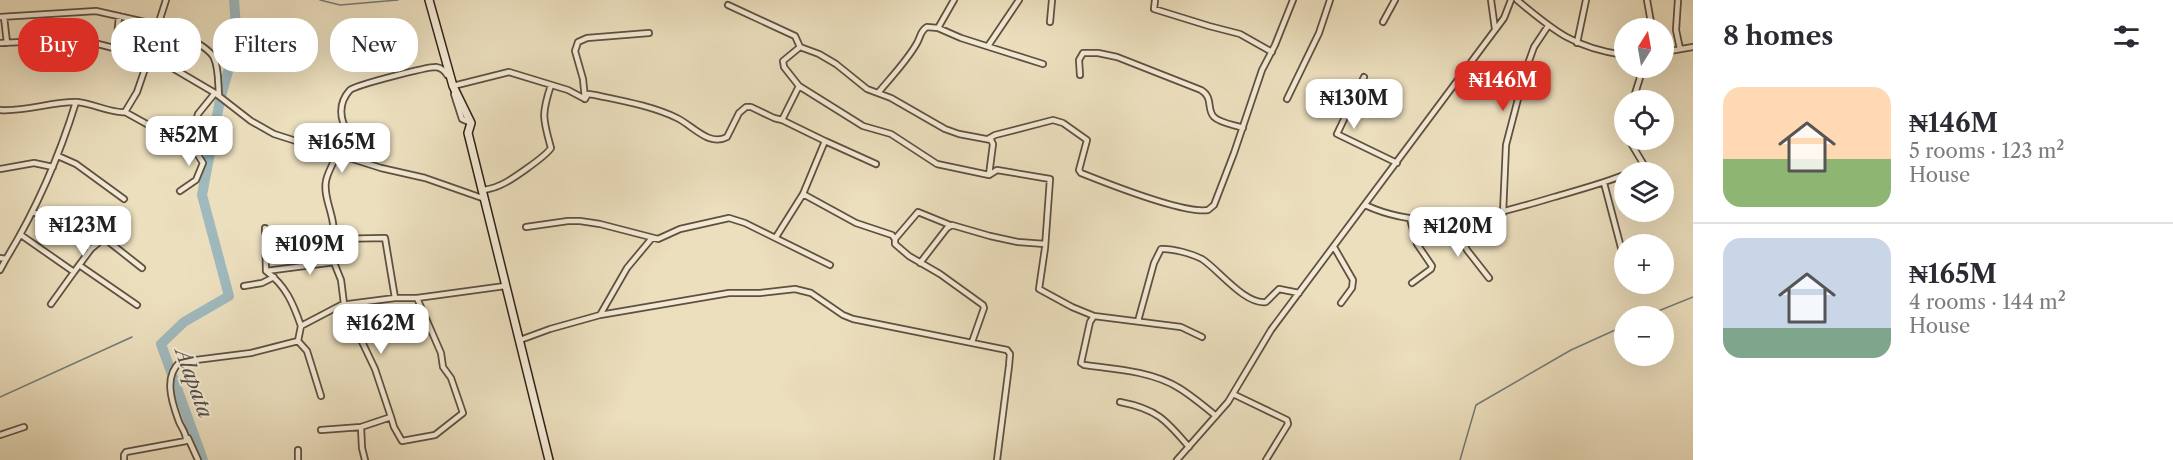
<!DOCTYPE html>
<meta charset="utf-8">
<style>
body{margin:0;font-family:"Libre Caslon Text",serif;background:#f7f7f7;color:#2b2b33;height:100vh;display:flex;flex-direction:column;font-size:22px;white-space:nowrap}
*{box-sizing:border-box;margin:0}
p{font-size:20px;color:#7c7c81}
.icon{flex:none;width:33px;height:33px;fill:none;stroke:currentColor;stroke-width:2;stroke-linecap:round;stroke-linejoin:round}
.map{position:relative;flex:1;overflow:hidden}
.side{display:flex;flex-direction:column;background:#fff;width:480px}
.side>*{flex:none}
.banner{position:absolute;left:18px;top:18px;width:570px;height:54px;display:flex;gap:12px}
.needle{width:39px;rotate:11deg}
.fabs{position:absolute;left:1614px;top:18px;display:grid;gap:12px}
.fabs a{display:grid;place-items:center;width:60px;height:60px;border-radius:50%;background:#fff;box-shadow:0 6px 24px #0002;font-size:30px}
.price{position:absolute;translate:-50% -51px;padding:0 14px;border-radius:12px;background:#fff;color:#222;font-size:20px;line-height:39px;filter:drop-shadow(0 2px 3px #0008)}
.price::after{content:'';position:absolute;left:50%;top:36px;width:18px;height:14px;margin-left:-9px;background:inherit;clip-path:polygon(0 0,100% 0,50% 100%)}
.price.selected{background:#d93025;color:#fff}
ul{padding:0;list-style:none}
li{display:flex;align-items:center;gap:18px;height:150px;padding:0 30px}
li+li{border-top:2px solid #e1e1e2}
li span{display:grid;place-items:center;flex:none;width:168px;height:120px;border-radius:18px;color:#555}
li>.icon{margin-inline-start:auto}
span .icon{width:72px;height:72px;fill:#fffc;stroke-width:1}
li b{font-size:26px}
h2{display:flex;justify-content:space-between;align-items:center;height:72px;padding:0 30px;font-size:26px}
.tag{padding:0 21px;border-radius:24px;background:#fff;box-shadow:0 6px 24px #0002;font-size:21px;line-height:54px}
.tag.selected{background:#d93025;color:#fff}
main{display:flex;flex:1;min-height:0}
.map>svg:first-child{display:block}
.lines{fill:none;stroke-linecap:round;stroke-linejoin:round}
.stream{stroke:#737c7a;stroke-width:1.5}
.river{stroke:#9fb9bd;stroke-width:10}
.street-casing{stroke:#5f5040;stroke-width:8}
.secondary-casing{stroke:#302016;stroke-width:10}
.street{stroke:#f3ead5;stroke-width:4.5}
.secondary{stroke:#f3ead5;stroke-width:7}
.labels{text-anchor:middle;dominant-baseline:central;stroke-width:4.5;stroke-linejoin:round;paint-order:stroke}
.water-label{font-size:20px;font-style:italic;fill:#514e48;stroke:#f3ead5}
</style>
<main>
<div class="map">
<svg width="1693" height="460" viewBox="0 0 1693 460">
<rect width="100%" height="100%" fill="#ecdfbe"/>
<filter id="stains"><feTurbulence type="fractalNoise" baseFrequency=".00333" numOctaves="4"/><feColorMatrix values="0 0 0 0 .2 0 0 0 0 .09 0 0 0 0 .02 0 0 0 .5 -.17"/></filter>
<radialGradient id="worn" r=".72"><stop offset=".6" stop-color="#630" stop-opacity="0"/><stop offset="1" stop-color="#630" stop-opacity=".3"/></radialGradient>
<g class="lines">
<path class="stream" d="M320,0l20,5 58,-5
M1646,316l47,-19
M0,397l132,-60
M1460,460l16,-55 95,-55 53,-24"/>
<path class="river" d="M203,460l-42,-116 23,-22 45,-26 -27,-101 18,-95 17,-60 -3,-40"/>
<g class="street-casing">
<path id="street" d="M166,0l-8,25c13,4 50,20 56,33 5,11 4,26 5,37
M1155,0l-1,9 55,17 31,8 32,18
M1491,0l4,29
M1517,0c38,32 58,48 107,55
M1647,0l5,28
M1678,0l-2,30 4,19
M728,5l67,31 5,11
M0,17l96,-6 62,14
M4,17l3,26
M1050,22l2,-22
M1383,22l12,-22
M938,28l16,-28
M0,43l68,-3 30,4 51,13 15,6 51,30 36,28 23,13 107,34 44,10 60,21
M1577,43l9,-43
M988,46l31,-46
M116,49l3,-33
M1664,52l29,-5
M1080,75l-1,-15 4,-7h15l19,4 84,33c13,8 5,19 13,27 6,6 21,8 29,11
M1364,77l-27,57 60,29
M453,86l56,-14 59,18 17,9 3,-5 7,1c28,6 57,11 82,23 15,7 32,29 50,19l12,-24 7,-6h5l23,11 8,2 43,21 -22,53 -27,43
M878,93c13,-16 29,-32 39,-50 4,-7 3,-12 10,-16l11,1 23,10 82,26
M454,94l8,25 9,4
M585,99l-2,-20 -8,-28 3,-9 9,-4 62,-5
M1287,99l32,-66 11,-33
M1633,100l10,-32
M0,110c25,2 50,-8 75,-8 15,0 37,12 50,10l12,-20 12,-35
M125,112l56,31 9,-1 8,-28 17,-21
M782,120l17,-34
M988,139l7,-4 58,-15 10,3 24,17 -8,30 2,3c25,10 104,41 127,37l6,-5 20,-52 28,-83 13,-25 18,-45
M1629,140l15,25 -4,5 -8,2
M825,141l51,23
M58,156l18,8 48,35
M0,169l34,-6 19,4
M989,175l4,-31 -2,-4 -32,-6 -14,-5 -54,-31 -24,-9 -31,-25 -17,-10 -19,-7 -17,14 1,6 15,19 64,40 28,8 46,30 52,11 8,-5 53,9 -5,69 -6,41 33,18 22,9
M1604,183l20,76
M484,190c4,-1 10,-2 14,-4 10,-3 48,-30 53,-38 -8,-29 -10,-33 0,-63
M180,191l16,-11 7,-17 -13,-21
M803,194l53,29 36,12 3,4
M1365,205c63,29 126,11 189,-8 24,-7 47,-13 70,-22
M33,212l28,12 30,25 13,-11 38,30
M1503,213l3,-68 19,-73 9,-25 14,-21
M1410,219l7,25 15,22 -1,3 -19,14
M1452,220l15,30 22,28
M950,225l-32,-13 -23,27v5l14,12 31,18 43,31 1,3 -12,34
M526,227l42,-6h12l20,3 58,15 22,-10 49,-11 16,5 85,42
M265,228l1,43
M21,235l53,37 -23,32
M333,239l52,-1 10,60
M1334,247l19,33 -1,8 -11,15
M0,258l6,1c30,-49 53,-102 70,-157
M920,263l27,-35 5,-3 38,11 28,6 27,2
M79,265l58,40
M0,270l6,-11
M74,272l17,-23
M244,286l18,-3 12,-6
M600,315l129,-22h31l35,-4 16,4 32,22 10,4 154,31 3,4 -1,12 -12,94
M1138,321l16,-58 7,-14c11,-1 31,5 41,10 17,11 43,46 64,43l13,-13 20,4
M301,326c-8,-23 -15,-40 -35,-55l69,-9
M1202,337l-21,-10 -87,-11 -4,6 -9,41 3,2c30,4 68,6 95,23 13,8 25,18 37,28
M520,340l30,-11 50,-14 27,-47 25,-30
M1233,394l54,26 1,4 -3,5 -19,31
M321,396l-14,-45 -9,-10 3,-15 40,-21 54,-7h22l88,-12
M1120,402c37,7 46,18 69,45
M391,417l-16,-48 -31,-65 -3,-24 -6,-15 -5,-22c11,-19 -8,-42 -4,-62 2,-12 17,-36 23,-48 -10,-13 -11,-30 1,-43 6,-5 76,-23 86,-23 6,1 9,4 11,8
M361,427l1,21 3,12
M321,430l40,-3 30,-10 3,10 8,14 33,-6 28,-22 -12,-35 -8,-11 -2,-14 -24,-55
M0,435l24,-8
M188,438l10,22
M298,450v10
M124,460v-5l2,-3 60,-11c1,-9 -6,-14 -8,-22 -7,-19 -14,-43 2,-57l71,-9 47,-12
M1177,460l51,-58 43,-72 233,-312 7,-18"/>
</g>
<g class="secondary-casing">
<path id="secondary" d="M429,0l24,86 18,37 -3,10 81,327"/>
</g>
<use href="#street" class="street"/>
<use href="#secondary" class="secondary"/>
</g>
<g class="labels">
<g class="water-label">
<text transform="translate(194 383) rotate(70)">Alapata</text>
</g>
</g>
<rect width="100%" height="100%" filter="url(#stains)"/>
<rect width="100%" height="100%" fill="url(#worn)"/>
</svg>
<div class="fabs">
<a><svg class="needle" viewBox="-14 -14 28 28"><path d="M0-13l5 13h-10z" fill="#e53935"/><path d="M0 13l5-13h-10z" fill="#7c7c81"/></svg></a>
<a><svg class="icon" aria-label="locate" viewBox="0 0 24 24"><circle cx="12" cy="12" r="6"/><path d="M12 2v4M12 18v4M2 12h4M18 12h4"/></svg></a>
<a><svg class="icon" aria-label="layers" viewBox="0 0 24 24"><path d="M12 4l9 5-9 5-9-5zM3 14l9 5 9-5"/></svg></a>
<a>+</a>
<a>−</a>
</div>
<b class="price selected" style="left:1503px;top:112px">₦146M</b>
<b class="price" style="left:1354px;top:130px">₦130M</b>
<b class="price" style="left:189px;top:167px">₦52M</b>
<b class="price" style="left:342px;top:174px">₦165M</b>
<b class="price" style="left:83px;top:257px">₦123M</b>
<b class="price" style="left:1458px;top:258px">₦120M</b>
<b class="price" style="left:310px;top:276px">₦109M</b>
<b class="price" style="left:381px;top:355px">₦162M</b>
<div class="banner">
<a class="tag selected">Buy</a>
<a class="tag">Rent</a>
<a class="tag">Filters</a>
<a class="tag">New</a>
</div>
</div>
<section class="side">
<h2>8 homes<svg class="icon" aria-label="filters" viewBox="0 0 24 24"><path d="M4 7h16M4 17h16"/><circle cx="9" cy="7" r="2"/><circle cx="15" cy="17" r="2"/></svg></h2>
<ul>
<li><span style="background:linear-gradient(#ffd9b3 60%,#8fb573 0)"><svg class="icon" aria-label="home" viewBox="0 0 24 24"><path d="M3 11l9-7 9 7M6 9v11h12V9"/></svg></span><div><b>₦146M</b><p>5 rooms · 123 m²</p><p>House</p></div></li>
<li><span style="background:linear-gradient(#c9d6e8 75%,#7fa58c 0)"><svg class="icon" aria-label="home" viewBox="0 0 24 24"><path d="M3 11l9-7 9 7M6 9v11h12V9"/></svg></span><div><b>₦165M</b><p>4 rooms · 144 m²</p><p>House</p></div></li>
</ul>
</section>
</main>
